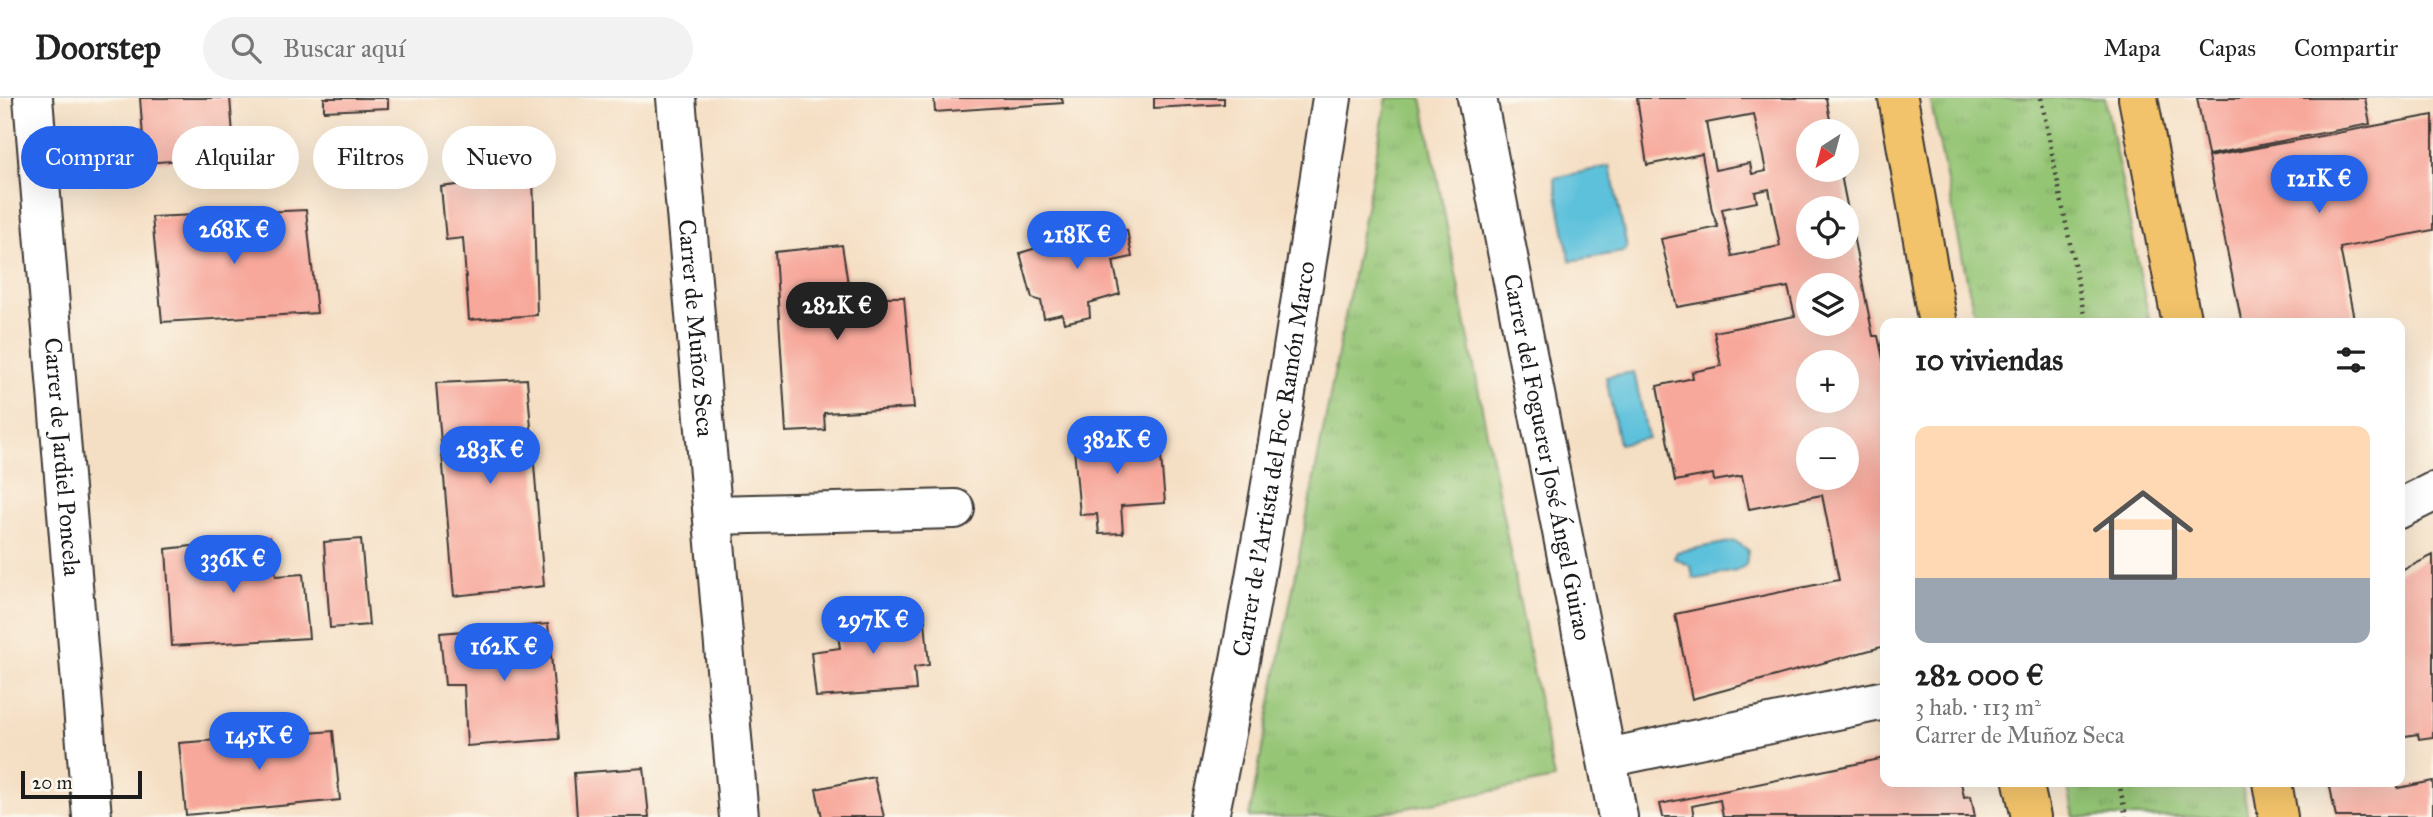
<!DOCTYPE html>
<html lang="es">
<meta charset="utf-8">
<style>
body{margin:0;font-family:"IM FELL Great Primer",serif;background:#f2f2f2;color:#222;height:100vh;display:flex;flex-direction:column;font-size:26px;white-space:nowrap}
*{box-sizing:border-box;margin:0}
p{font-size:23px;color:#767676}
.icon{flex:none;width:38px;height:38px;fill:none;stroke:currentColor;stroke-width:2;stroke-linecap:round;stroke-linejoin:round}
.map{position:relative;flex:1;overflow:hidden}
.drawer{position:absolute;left:1880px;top:220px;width:525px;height:469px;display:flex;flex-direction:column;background:#fff;border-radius:14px;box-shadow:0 7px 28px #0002}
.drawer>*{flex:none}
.guide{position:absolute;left:21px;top:28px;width:665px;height:63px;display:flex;gap:14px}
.needle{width:46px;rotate:216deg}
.controls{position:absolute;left:1796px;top:21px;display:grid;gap:14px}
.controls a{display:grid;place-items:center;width:63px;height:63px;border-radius:50%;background:#fff;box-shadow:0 7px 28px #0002;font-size:35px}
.scale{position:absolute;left:21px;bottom:18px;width:121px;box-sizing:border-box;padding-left:7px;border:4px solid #1c1c1c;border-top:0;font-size:19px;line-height:24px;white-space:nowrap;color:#1c1c1c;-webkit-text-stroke:5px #fbf7ec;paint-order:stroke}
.price{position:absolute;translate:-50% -60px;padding:0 16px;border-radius:24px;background:#2563eb;color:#fff;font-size:23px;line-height:46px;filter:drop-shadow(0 2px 4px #0008)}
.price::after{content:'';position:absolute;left:50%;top:42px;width:21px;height:16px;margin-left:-10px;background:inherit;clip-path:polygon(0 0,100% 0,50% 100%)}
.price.selected{background:#222;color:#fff}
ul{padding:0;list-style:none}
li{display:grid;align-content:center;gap:14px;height:371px;padding:0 35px}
li span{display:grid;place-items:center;height:217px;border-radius:14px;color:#555}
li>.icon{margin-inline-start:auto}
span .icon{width:126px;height:126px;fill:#fffc;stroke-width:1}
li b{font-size:30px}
h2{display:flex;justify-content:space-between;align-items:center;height:84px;padding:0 35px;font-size:30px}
.chip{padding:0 24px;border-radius:32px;background:#fff;box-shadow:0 7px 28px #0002;font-size:24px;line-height:63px}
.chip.selected{background:#2563eb;color:#fff}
header{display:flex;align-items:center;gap:42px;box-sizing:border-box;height:98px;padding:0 35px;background:#fff;border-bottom:2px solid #e0e0e0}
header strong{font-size:33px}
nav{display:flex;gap:38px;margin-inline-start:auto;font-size:24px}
.search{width:490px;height:63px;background:#f2f2f2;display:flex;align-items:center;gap:18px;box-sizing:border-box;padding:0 24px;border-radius:38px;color:#767676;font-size:26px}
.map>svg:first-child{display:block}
.park{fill:url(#park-tufts);stroke:#587048;stroke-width:2}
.water{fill:#5dc1db;stroke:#3c6e7c;stroke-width:2}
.building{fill:#f7a89b;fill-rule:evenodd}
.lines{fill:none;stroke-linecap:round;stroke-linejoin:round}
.minor-casing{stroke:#3d3935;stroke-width:42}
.tertiary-casing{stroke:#3d3935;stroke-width:42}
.primary-casing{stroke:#3d3935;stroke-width:42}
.path{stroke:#3d3935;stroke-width:4.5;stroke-dasharray:2 5;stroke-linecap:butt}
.minor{stroke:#fff;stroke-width:38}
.tertiary{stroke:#fff;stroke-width:38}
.primary{stroke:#f2c36a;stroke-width:38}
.labels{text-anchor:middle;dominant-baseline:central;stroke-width:5;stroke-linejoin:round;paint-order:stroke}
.street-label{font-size:24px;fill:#1c1c1c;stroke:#fbf7ec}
</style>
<header>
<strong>Doorstep</strong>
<div class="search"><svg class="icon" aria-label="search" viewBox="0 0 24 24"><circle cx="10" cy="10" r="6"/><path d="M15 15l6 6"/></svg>Buscar aquí</div>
<nav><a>Mapa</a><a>Capas</a><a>Compartir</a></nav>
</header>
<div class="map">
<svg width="2433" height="719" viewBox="0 0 2433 719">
<defs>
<pattern id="park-tufts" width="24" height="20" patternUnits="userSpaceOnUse" patternTransform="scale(1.75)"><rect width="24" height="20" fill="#94c575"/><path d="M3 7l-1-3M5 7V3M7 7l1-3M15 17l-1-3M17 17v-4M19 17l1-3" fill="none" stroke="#7fa965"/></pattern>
</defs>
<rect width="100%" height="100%" fill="#fbf7ec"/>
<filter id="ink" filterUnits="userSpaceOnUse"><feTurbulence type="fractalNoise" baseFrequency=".0143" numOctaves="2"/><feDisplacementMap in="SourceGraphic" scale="14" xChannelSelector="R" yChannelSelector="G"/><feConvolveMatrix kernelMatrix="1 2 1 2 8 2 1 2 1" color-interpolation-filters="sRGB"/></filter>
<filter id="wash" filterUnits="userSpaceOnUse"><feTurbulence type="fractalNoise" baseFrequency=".00686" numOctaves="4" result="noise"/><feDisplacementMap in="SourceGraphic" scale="28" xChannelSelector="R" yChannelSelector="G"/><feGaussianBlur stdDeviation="1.57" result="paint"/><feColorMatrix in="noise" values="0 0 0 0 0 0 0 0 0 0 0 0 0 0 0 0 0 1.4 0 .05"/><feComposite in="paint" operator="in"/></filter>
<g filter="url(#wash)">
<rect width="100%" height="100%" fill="#f5dfc4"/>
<path class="park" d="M1387,0h35l132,681 -193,38h-112z
M1930,0h175l45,226h-174z
M2067,684h174l7,35h-174z"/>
<path class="water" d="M1610,68l17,82 -4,4 -53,9 -16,-83z
M1634,274l14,66 -29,6 -13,-67z
M1735,443l13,9 -2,15 -10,6 -39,8 -4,-1 -2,-12 -17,-8 3,-6z"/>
<g id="blocks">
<path class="building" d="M140,0h90l3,36 -26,3 2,21 -64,5z
M324,0h64v10l-64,3z
M934,0h128l1,5 -128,9z
M1154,0h70v6l-70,4z
M1637,0h189l6,33h-24v39h32l33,166h5l7,32v278l-193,53 -17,-85 164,-34 -17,-85 -73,14 -7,-33 -28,5 -1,-7 -38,7 -18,-95 36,-8 -1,-6 29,-6 -7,-34 81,-16 -7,-29 -111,20 -16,-68 57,-12 -6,-16 -10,-57 -55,11zM1754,16l12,57 -14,3 -2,-11 -35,7 -9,-47zM1769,91l11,57 -48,10 -10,-47 35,-7 -2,-10zM1808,110h38v39h-38zM1808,187h38v39h-38zM1808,264h38v39h-38zM1808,341h38v39h-38z
M2197,0h168l5,26 -162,31z
M2433,17v115l-93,18 15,76h-113l-34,-167z
M533,78l4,139 -68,5 -6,-82 -17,2 -5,-53z
M306,112l11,103 -155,9 -10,-105z
M1117,123l3,10 7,-1 5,27 -19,4 7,33 -31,9 1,14 -26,6 -2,-9 -18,4 -3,-17 -9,-3 -12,-45 72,-22 -2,-6z
M842,147l8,52h54l10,111 -90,5 1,17 -39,2 -11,-180z
M527,281l17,207 -90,10 -18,-213z
M1159,336l6,69 -44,3 2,27 -24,1 -2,-20 -17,1 -7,-78z
M270,439l6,39 27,-2 6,64 -137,8 -6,-97z
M361,441l8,86 -39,3 -6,-86z
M2433,457v182l-14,2 -1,-5 -19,3v-165z
M924,512l5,55 -15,2 2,23 -100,7 -5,-45 29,-4 -4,-26z
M548,526l11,115 -92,7 -3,-61h-19l-5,-52z
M333,633l7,69 -154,15 -7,-72z
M1885,660v24h76l3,15 7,-1 4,21h-252l-3,-17 -28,6 2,11h-31l-3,-13z
M644,670l5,49h-72l-3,-44z
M874,679l10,40h-62l-6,-28z
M2433,683v36h-97l-7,-35h68l1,6z"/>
</g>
</g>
<g filter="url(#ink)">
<use href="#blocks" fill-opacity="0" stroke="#3d3935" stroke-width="2"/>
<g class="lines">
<g class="minor-casing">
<g id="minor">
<path id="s1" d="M33,0l59,719"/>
<path id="s2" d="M676,0l63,719"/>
<path id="s3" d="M1477,0l141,719"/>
<path d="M2399,411l34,-17"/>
<path d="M713,417l242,-6"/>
<path d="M1607,660l278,-58"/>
</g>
</g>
<g class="tertiary-casing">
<g id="tertiary">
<path id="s4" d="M1209,719c50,-238 86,-479 123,-719"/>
</g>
</g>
<g class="primary-casing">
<path id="primary" d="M1898,0l40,226
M2138,0l44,226
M2023,684l8,35
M2272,684l6,35"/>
</g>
<path class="path" d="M2041,0l45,226
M2119,684l7,35"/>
<use href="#minor" class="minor"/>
<use href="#tertiary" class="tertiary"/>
<use href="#primary" class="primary"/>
</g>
</g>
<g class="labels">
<g class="street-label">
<text stroke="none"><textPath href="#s2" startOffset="231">Carrer de Muñoz Seca</textPath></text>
<text stroke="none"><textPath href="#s1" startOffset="360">Carrer de Jardiel Poncela</textPath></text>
<text stroke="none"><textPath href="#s4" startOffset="364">Carrer de l'Artista del Foc Ramón Marco</textPath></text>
<text stroke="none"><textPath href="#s3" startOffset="366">Carrer del Foguerer José Ángel Guirao</textPath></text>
</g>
</g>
</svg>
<div class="controls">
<a><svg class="needle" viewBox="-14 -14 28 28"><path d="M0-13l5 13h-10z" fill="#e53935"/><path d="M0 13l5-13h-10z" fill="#767676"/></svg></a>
<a><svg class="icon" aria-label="locate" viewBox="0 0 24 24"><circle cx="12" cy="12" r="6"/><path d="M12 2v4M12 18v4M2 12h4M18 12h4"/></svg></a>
<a><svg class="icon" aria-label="layers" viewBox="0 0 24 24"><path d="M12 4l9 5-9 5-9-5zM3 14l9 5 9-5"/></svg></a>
<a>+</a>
<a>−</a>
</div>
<div class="scale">20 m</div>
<b class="price" style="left:2319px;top:117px">121K €</b>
<b class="price" style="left:234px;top:168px">268K €</b>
<b class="price" style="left:1077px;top:173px">218K €</b>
<b class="price selected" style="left:837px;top:244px">282K €</b>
<b class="price" style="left:1117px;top:378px">382K €</b>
<b class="price" style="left:490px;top:388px">283K €</b>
<b class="price" style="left:233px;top:497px">336K €</b>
<b class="price" style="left:873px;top:558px">297K €</b>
<b class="price" style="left:504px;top:585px">162K €</b>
<b class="price" style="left:259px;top:674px">145K €</b>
<div class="guide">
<a class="chip selected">Comprar</a>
<a class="chip">Alquilar</a>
<a class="chip">Filtros</a>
<a class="chip">Nuevo</a>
</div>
<section class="drawer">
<h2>10 viviendas<svg class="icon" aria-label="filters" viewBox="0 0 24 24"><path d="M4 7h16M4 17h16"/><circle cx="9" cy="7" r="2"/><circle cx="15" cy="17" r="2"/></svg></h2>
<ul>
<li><span style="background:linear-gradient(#ffd9b3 70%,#9aa5b1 0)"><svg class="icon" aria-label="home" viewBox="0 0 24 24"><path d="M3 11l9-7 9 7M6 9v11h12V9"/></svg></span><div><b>282 000 €</b><p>3 hab. · 113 m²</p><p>Carrer de Muñoz Seca</p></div></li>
</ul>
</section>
</div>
